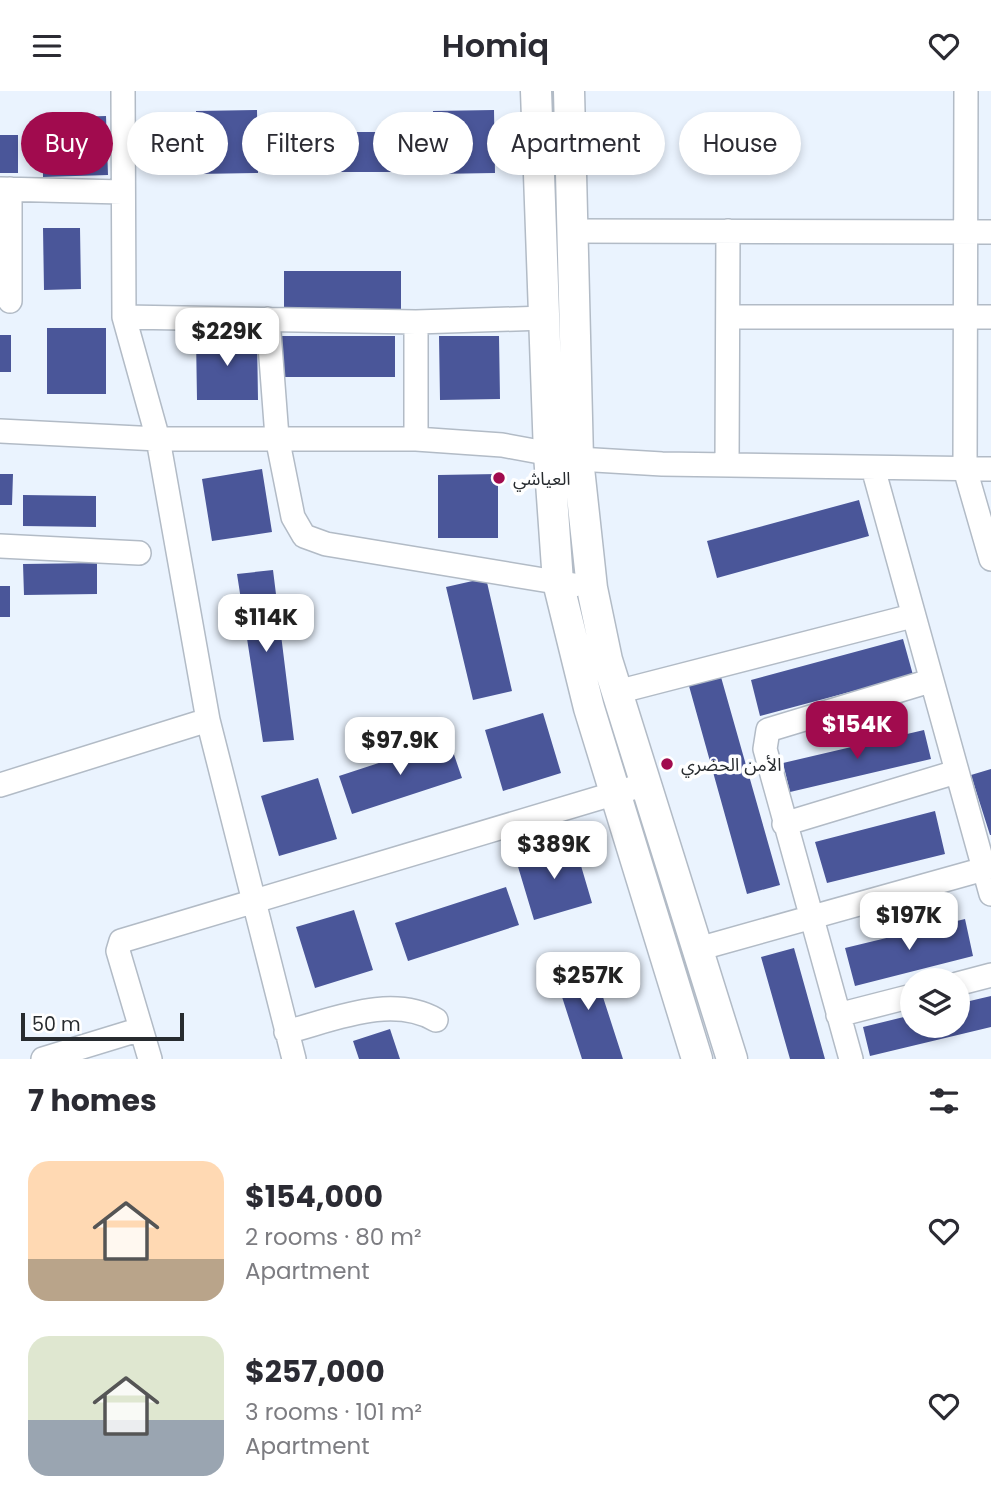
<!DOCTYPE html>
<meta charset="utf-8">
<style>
body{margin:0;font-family:Poppins,"Noto Sans Arabic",sans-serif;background:#f7f7f7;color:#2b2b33;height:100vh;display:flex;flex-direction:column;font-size:26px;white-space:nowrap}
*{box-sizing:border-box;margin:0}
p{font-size:23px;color:#7c7c81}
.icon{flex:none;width:38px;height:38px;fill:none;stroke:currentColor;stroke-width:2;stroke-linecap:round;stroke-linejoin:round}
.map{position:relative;height:968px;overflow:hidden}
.details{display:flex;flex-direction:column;background:#fff;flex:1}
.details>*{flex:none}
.top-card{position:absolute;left:21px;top:21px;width:950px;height:63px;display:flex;gap:14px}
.tools{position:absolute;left:900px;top:877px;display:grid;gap:14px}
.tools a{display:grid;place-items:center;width:70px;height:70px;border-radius:50%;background:#fff;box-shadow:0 4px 10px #0003;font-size:35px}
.scale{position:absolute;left:21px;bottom:18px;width:163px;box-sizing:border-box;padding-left:7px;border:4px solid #272b2f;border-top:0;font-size:19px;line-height:24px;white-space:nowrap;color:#272b2f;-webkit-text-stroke:5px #fff;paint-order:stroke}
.price{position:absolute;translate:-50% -60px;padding:0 16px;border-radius:14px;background:#fff;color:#222;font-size:23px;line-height:46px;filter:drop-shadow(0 2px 4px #0008)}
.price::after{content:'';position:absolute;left:50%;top:42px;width:21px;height:16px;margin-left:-10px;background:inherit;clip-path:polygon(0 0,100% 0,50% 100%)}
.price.current{background:#a10b4e;color:#fff}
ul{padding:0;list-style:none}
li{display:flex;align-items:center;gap:21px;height:175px;padding:0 28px}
li span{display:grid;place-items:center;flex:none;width:196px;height:140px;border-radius:21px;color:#555}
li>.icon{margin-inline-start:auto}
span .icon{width:84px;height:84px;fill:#fffc;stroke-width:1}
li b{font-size:30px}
h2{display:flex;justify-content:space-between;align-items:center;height:84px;padding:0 28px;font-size:30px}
.tag{padding:0 24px;border-radius:32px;background:#fff;box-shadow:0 4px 10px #0003;font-size:24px;line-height:63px}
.tag.current{background:#a10b4e;color:#fff}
header{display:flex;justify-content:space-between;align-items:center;height:91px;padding:0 28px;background:#fff;font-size:32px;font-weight:600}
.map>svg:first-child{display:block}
.building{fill:#4a5699}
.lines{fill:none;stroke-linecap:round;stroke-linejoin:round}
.minor-casing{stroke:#b2bbc6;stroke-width:26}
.tertiary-casing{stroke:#b2bbc6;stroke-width:33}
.minor{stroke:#fff;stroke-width:23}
.tertiary{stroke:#fff;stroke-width:30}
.poi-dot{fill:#a10b4e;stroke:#fff;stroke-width:2.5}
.labels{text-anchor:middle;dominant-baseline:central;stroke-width:7;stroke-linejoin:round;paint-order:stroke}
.poi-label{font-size:18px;fill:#272b2f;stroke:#fff;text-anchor:start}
</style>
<header><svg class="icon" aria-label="menu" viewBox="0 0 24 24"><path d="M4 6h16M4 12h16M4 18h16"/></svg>Homiq<svg class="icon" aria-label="heart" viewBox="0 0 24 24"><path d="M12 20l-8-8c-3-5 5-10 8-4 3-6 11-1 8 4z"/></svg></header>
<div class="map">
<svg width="991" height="968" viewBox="0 0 991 968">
<rect width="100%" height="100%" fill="#eaf3fe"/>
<path class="building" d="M257,19l1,63 -61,1 -1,-63z
M494,19l1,63 -61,1 -1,-63z
M106,25l2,59 -65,2 -1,-59z
M296,41h116v40h-116z
M0,44h18v38h-18z
M43,137h37l1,61 -37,1z
M284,180h117v40h-117z
M47,237h59v66h-59z
M0,244h11v37h-11z
M257,245l1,64h-61l-1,-63z
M279,245h116v41h-116z
M439,245h60l1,63 -60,1z
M262,378l10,63 -60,9 -10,-62z
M0,383h13l-1,31h-12z
M498,383v64h-60v-63z
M23,404l73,1v31l-73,-1z
M859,409l10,36 -152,42 -10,-37z
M97,472v31l-73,1 -1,-31z
M273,479l21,170 -31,2 -26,-168z
M486,487l26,113 -39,9 -27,-113z
M0,495h10v31h-10z
M903,548l10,36 -153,41 -9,-36z
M721,586l59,208 -33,9 -58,-208z
M543,622l18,60 -58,18 -18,-61z
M924,639l7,29 -141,33 -7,-29z
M449,649l13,38 -110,36 -13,-38z
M991,678v66h-1l-19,-60z
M318,687l19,61 -58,17 -18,-60z
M935,720l10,43 -118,29 -12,-41z
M574,751l18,61 -58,17 -18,-60z
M506,796l13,38 -111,36 -13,-38z
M354,819l19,60 -58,18 -19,-61z
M965,828l8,37 -118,30 -10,-38z
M794,857l31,111h-35l-29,-102z
M591,869l32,99h-41l-28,-87z
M991,905v31l-121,29 -7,-29 49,-12v10h45v-21z
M390,938l10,30h-41l-6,-18z"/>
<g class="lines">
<g class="minor-casing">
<path id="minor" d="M123,0l1,226 34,122 50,281 86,339
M966,0l-1,378 26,90
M0,98l122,3
M10,98v112
M570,140l421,1
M124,226l292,5 129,-4
M730,226h261
M268,228l9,118 16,80 11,19 22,8 248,41
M416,231v117
M0,340l158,8h258l86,6 76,14 84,5 329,5
M727,374l1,-234
M873,377l118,426
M0,455l139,7
M617,601l295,-76
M0,694l208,-65
M784,733l172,-52
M698,858l286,-80
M957,893l34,-9
M838,924l74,-19
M286,941c47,-12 105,-38 150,-12
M43,968l98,-30
M150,968l-32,-108 3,-10 525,-157
M851,968l-86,-310 3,-19 162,-49"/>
</g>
<g class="tertiary-casing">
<path id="tertiary" d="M536,0l13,363 9,128 31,126 108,351
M569,0l9,368 14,129 15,72 125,399"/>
</g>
<use href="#minor" class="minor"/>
<use href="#tertiary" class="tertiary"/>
</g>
<g class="poi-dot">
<circle cx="499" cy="387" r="7"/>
<circle cx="667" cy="673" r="7"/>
</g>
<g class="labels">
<g class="poi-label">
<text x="513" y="387">العياشي</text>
<text x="681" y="673">الأمن الحضري</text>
</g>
</g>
</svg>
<div class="tools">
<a><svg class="icon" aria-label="layers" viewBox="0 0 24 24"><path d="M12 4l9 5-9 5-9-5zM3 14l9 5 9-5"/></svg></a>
</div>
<div class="scale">50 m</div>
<b class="price" style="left:227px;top:277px">$229K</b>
<b class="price" style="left:266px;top:563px">$114K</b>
<b class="price current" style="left:857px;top:670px">$154K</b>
<b class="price" style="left:400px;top:686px">$97.9K</b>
<b class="price" style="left:554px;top:790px">$389K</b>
<b class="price" style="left:909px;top:861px">$197K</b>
<b class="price" style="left:588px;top:921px">$257K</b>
<div class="top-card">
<a class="tag current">Buy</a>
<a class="tag">Rent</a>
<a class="tag">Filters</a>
<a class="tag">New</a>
<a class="tag">Apartment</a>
<a class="tag">House</a>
</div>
</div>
<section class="details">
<h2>7 homes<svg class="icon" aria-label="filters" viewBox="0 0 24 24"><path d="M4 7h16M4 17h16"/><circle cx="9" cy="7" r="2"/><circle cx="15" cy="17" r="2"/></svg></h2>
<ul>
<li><span style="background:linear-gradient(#ffd9b3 70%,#b9a48a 0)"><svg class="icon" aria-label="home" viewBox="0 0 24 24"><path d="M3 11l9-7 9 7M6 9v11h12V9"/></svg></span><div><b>$154,000</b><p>2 rooms · 80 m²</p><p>Apartment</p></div><svg class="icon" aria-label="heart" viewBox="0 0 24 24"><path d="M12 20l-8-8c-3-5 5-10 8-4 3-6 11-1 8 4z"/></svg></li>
<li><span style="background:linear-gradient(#dfe7d0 60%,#9aa5b1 0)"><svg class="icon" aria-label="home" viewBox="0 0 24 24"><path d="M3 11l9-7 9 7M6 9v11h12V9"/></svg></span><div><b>$257,000</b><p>3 rooms · 101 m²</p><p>Apartment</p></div><svg class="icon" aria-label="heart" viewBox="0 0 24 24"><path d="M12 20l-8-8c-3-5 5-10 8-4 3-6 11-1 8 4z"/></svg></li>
</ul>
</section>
